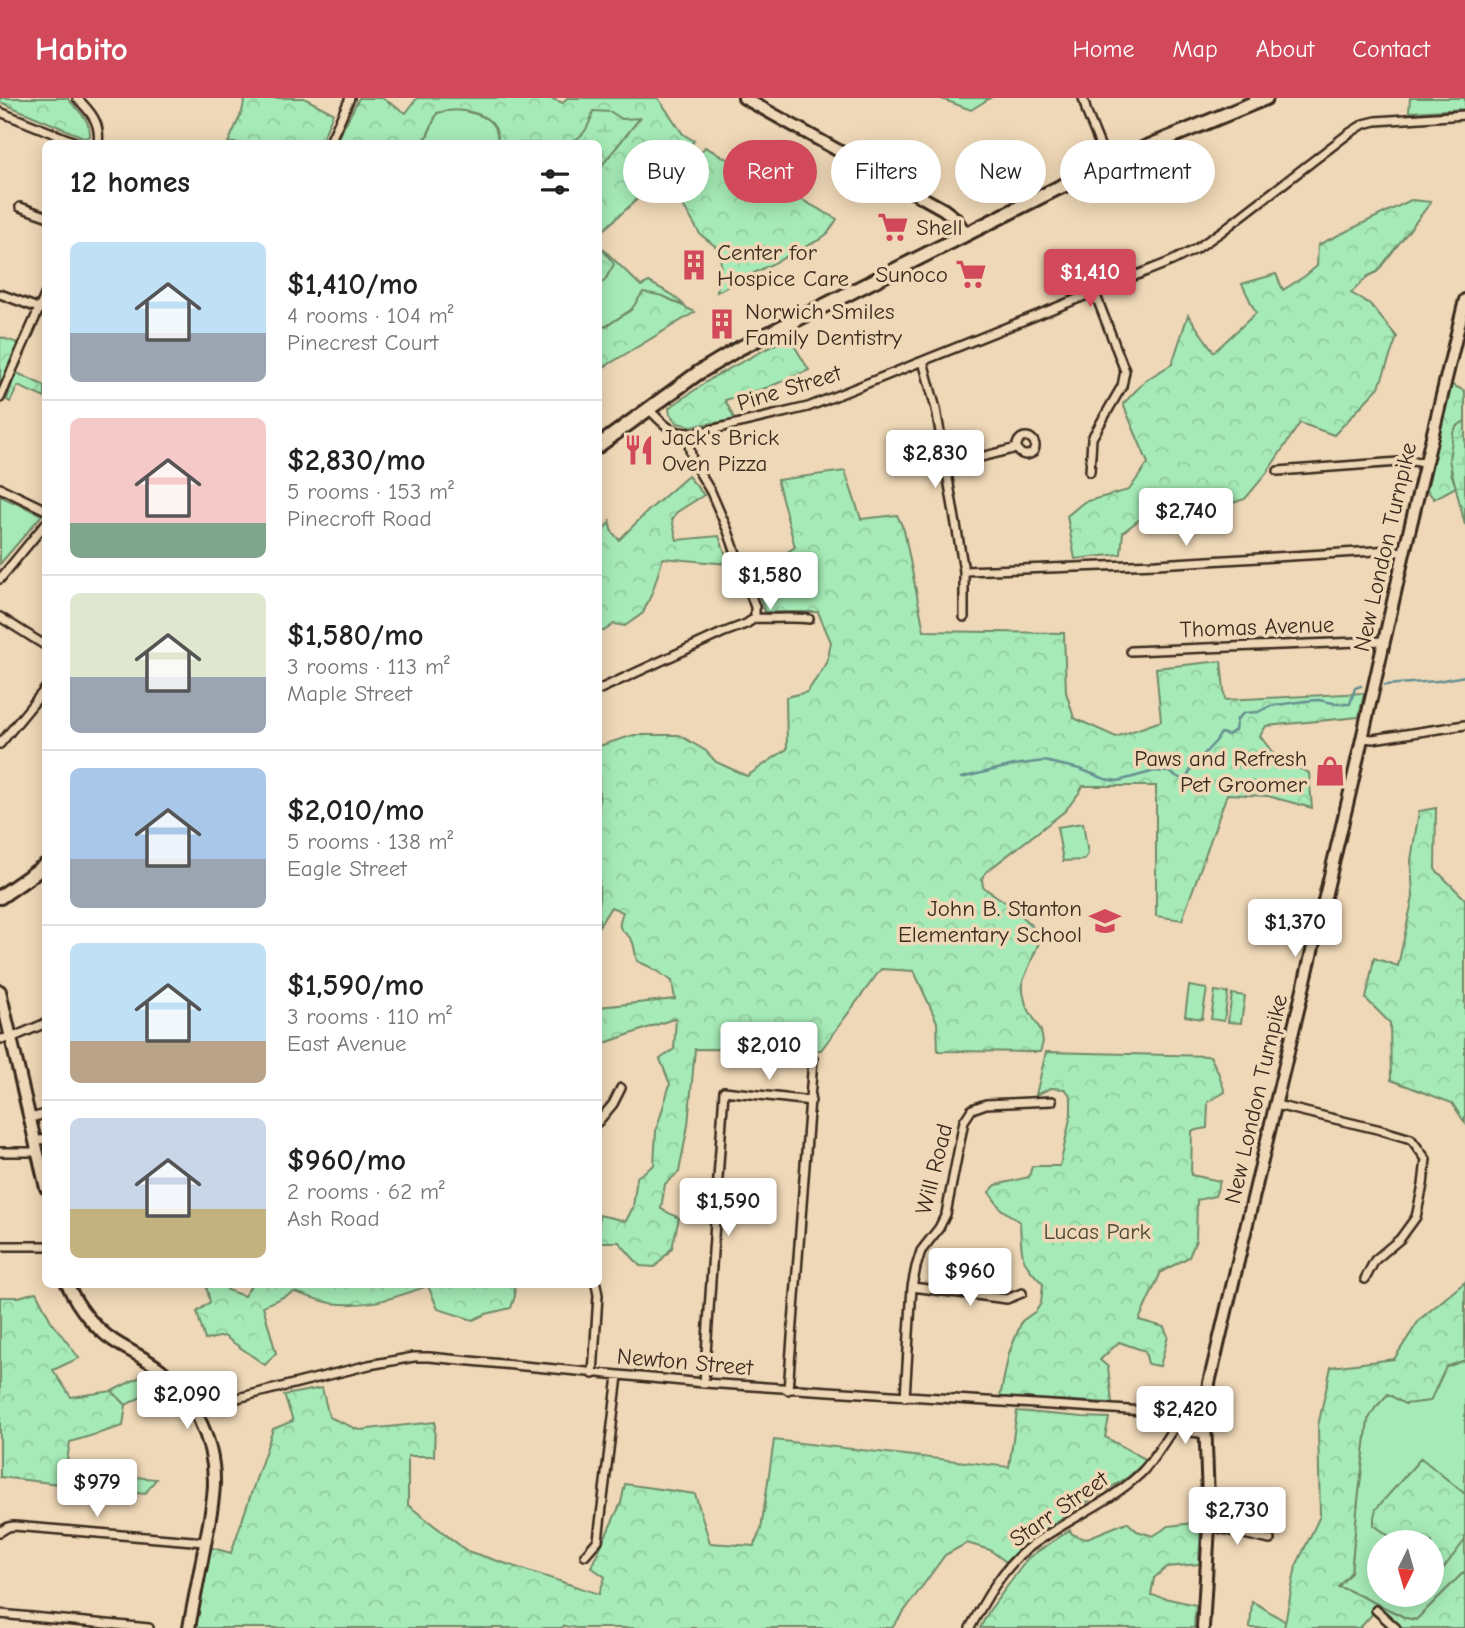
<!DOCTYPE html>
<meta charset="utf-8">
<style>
body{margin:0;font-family:"Comic Neue",sans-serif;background:#f2f2f2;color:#222;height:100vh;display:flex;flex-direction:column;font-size:26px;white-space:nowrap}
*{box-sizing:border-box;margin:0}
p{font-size:23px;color:#767676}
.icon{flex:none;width:38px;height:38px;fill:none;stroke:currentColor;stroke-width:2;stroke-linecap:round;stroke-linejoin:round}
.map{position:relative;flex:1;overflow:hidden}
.side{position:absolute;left:42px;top:42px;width:560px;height:1148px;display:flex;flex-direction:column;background:#fff;border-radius:10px;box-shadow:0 4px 18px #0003}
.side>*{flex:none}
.top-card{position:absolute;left:623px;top:42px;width:665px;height:63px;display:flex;gap:14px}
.needle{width:46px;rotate:185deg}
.tools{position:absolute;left:1367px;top:1432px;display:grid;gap:14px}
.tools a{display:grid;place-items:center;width:77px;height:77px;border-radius:50%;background:#fff;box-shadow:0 4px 18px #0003;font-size:35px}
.price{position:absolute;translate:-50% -60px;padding:0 16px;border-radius:7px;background:#fff;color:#222;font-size:23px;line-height:46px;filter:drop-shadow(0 2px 4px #0008)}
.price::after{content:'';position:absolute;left:50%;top:42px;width:21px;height:16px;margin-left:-10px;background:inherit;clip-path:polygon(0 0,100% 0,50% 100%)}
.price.selected{background:#d1495b;color:#fff}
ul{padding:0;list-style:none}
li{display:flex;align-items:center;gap:21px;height:175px;padding:0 28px}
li+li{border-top:2px solid #e0e0e0}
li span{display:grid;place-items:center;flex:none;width:196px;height:140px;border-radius:10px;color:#555}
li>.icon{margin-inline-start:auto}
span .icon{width:84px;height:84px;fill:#fffc;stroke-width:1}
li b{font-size:30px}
h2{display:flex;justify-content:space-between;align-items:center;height:84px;padding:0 28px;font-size:30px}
.pill{padding:0 24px;border-radius:32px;background:#fff;box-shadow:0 4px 18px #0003;font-size:24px;line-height:63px}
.pill.selected{background:#d1495b;color:#fff}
header{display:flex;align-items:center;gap:42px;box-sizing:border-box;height:98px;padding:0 35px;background:#d1495b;color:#fff}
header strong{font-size:33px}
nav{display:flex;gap:38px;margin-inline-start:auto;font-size:24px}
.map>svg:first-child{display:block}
.green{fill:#a6ebb7;stroke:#708a6a;stroke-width:2}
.forest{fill:url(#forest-crowns);stroke:#708a6a;stroke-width:2}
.wetland{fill:url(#wetland-marsh);stroke:#708a6a;stroke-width:2}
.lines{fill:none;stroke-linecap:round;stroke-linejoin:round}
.stream{stroke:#669091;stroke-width:2.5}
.street-casing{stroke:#3b2a1e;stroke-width:12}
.secondary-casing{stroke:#3b2a1e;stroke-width:16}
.primary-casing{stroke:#3b2a1e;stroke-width:18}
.street{stroke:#efd8b7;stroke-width:7}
.secondary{stroke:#efd8b7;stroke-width:10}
.primary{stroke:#efd8b7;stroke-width:12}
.labels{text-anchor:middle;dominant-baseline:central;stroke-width:7;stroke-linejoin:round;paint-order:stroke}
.poi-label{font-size:23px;fill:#3b2a1e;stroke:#efd8b7;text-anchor:start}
.street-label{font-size:23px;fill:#3b2a1e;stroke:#efd8b7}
.park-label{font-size:23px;fill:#4b4735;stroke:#efd8b7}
</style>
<header>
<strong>Habito</strong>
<nav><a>Home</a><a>Map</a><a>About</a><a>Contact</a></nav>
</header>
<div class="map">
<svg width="1465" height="1530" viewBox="0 0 1465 1530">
<defs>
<pattern id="forest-crowns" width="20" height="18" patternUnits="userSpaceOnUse" patternTransform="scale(1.75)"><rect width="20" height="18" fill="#a6ebb7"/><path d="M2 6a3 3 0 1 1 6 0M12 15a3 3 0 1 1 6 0" fill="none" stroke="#90ca9d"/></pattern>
<pattern id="wetland-marsh" width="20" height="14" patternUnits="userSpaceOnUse" patternTransform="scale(1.75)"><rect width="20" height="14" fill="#a6ebb7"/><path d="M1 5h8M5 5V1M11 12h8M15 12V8" fill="none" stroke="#90ca9d"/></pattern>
</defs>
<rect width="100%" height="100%" fill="#efd8b7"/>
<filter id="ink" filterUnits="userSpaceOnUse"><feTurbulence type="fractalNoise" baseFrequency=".0143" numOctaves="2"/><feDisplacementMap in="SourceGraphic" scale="14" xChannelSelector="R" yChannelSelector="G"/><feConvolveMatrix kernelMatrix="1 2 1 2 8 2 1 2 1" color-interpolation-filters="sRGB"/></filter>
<g filter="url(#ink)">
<path class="green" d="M1410,0h55v11l-56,3z
M451,11c22,3 48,6 47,34l-74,1 13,-31z
M602,150l39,38 8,-4 24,13 13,12 -23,-11 -32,14 -26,17 -6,-5 -1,-37 7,-5 8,-16z
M0,398l42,19 -42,49z
M1083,725l5,31 -4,6 -21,1 -6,-34z
M1189,888l18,3 -5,30 -17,-3z
M1215,893l13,2 -4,28 -13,-2z
M1232,896l13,2 -4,27 -13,-1z
M1465,1262v134l-45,-36 -31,78 -4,6h-6v10l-11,19 11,8v15h21l15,11 8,-11h9v-11l33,-43v31l-49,49 -10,-2 -58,-28 -10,-3 13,-15 7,-72 10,-80 7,-12 13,-14 17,10 41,-37z
M150,1274l18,11 -42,22 -14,-14z
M1252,1503l34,21 -2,6h-34z"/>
<path class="forest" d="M0,0h67c10,11 24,22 23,38l-4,2 -3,-1 -83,-35z
M245,0h59l29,15 -12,30h-93l14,-31z
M359,0h23l24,15 11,-15h133l13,5 4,-5h91l25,36 11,7 -28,32 -67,61 -1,-90 -100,-1c1,-31 -37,-37 -61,-30l-13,30 -89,1z
M939,0h51l-19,12z
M705,49l132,72 -9,14 -9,7 -102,52 4,-26 -1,-16 -20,-16 -20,-34 -5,1c-3,-21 18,-39 30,-54z
M1411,102l20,2 -54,70 -9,4 -17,17 19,11 27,33 -18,50 -45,48 -34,-12 -34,51 -21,25 -44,13 -62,8 -16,12 -2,22 -46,5 -8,-43 17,-14 45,-12 19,-27 -25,-59 23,-24 26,-16 16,-49 26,37 42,-39 -14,-29 34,-10 7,16 22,-14 12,-10 1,-21z
M598,146l16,20 -9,16 -6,5z
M643,194l20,4 32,16 -96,58v-48l6,5 26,-17z
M0,239l18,6 -17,40 -1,-1z
M789,239l20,33 -40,17 -44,13 10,20 -44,6 -14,-3 -7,-9 -1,-6 46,-32z
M15,274l30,14v12l-27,-12 -8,16 -3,-2z
M1450,286l15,7v30l-9,6 -5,46 5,14 -22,12 -7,-9z
M845,373l16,48 36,-4 7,15 20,101 140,2 2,59 8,26 42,19 45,-16 -5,-53 65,-7 4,39 139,-7 -5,24 -93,9 -6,10 16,21 33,16 3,35 -44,-12 -41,-2 -45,126 -26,-4v-130h-73l-4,7 -14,18 -79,61 -4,7 1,8 28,19 28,27 1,7 -17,41v11l3,13 15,26 2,11 -3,10 -102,-1 -1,-29 -23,-51 -33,-2 -60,81 -126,-1 -7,76 -9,47 -14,12 -4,25 18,9 -7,30 -17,19 -15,-1 -21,-24h-20v-27l27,6 7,-14 4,-30 17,-12 2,-34 14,-47 -10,-25 14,-10 2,-31 -77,27v-38l76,-8 -3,-18 -22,-14 -13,-6c-2,-6 -2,-13 -4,-18 -7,-16 -19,-7 -10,-31l-12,-5 -12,19v-180l35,-11h45l27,16 10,11 31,14 40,-27 -1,-52 21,-5 20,-29 4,-21 -13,-30h-53l-17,-46 33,-10 14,-9 -18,-67z
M688,378l16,19 -27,17 -5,8 5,20 42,-4 10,28 -66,-6 -11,35 -9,20 -18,13 -11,-2 -10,7h-5l-1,-93 12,-17 1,9 8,10 30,-30z
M1436,710l-1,61 30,30v224l-13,-20 -61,-23 -1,-57 -24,-24 8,-41 24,8 15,-69 -2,-37 8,-49z
M1046,954l164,4 8,16 7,20 -17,10 -1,26 -15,3 -1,44 29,6 -5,15 -18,4 -1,40 -7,17 -28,15 -22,48 25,7 4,9 -8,30 -12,-2 -3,-13 -26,-9 -19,18 8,7 4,36 -112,-6 9,-44 13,-32 14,-10 5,-8 2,-19c-25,-25 -21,-28 -23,-62l-19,-13 -12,-17 7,-7 33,-8 3,-11h28l11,-52v-18l-6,-7 -14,-1 -15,7z
M1465,1184v78l-19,7 -16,34 -25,3 -17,-10 -13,14 -7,12 -10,80 -7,72 -13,15 10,3 58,28 10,2 49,-49v57h-70l-19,-18 -16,18h-76l12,-62 24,-50 -2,-90 13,-59 63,-8 26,-40z
M252,1186h262l1,12 -4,12 -25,6 -13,6 -35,-11 -10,-23c-34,12 -61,22 -97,17 -12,-2 -25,-8 -37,-11l-31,14 13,47 -11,12 -41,-29 -19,4 -8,-28 13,-10 -4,-17h24l-3,5 17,6z
M36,1194l15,29 28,37 -26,12 18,27 41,-6 14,14 -3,21 -53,16 -3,18 27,13 62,6 -11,15 -145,-17v-180h19z
M322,1290l7,29 30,13 76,-8 -1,34h-26v49l59,46 132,43 6,-17 -14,-10 30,-64 4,-19 70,10 15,49 44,3 7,-17 13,-89 235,27 8,-56 65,6 27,1 -4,19 42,23 -19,17 -56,34 -44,30 -22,21 -16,-12 -23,-7 -22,12 -53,73h-316l-12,-2 -3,2h-367l15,-81 22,6 42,-124 20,-8 -9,-26z
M1421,1360l44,36v46l-33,43v-41h-47l4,-6 -15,-11v-8l2,-8z
M1127,1424l10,9 16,5 16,-10 32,-4 -2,42 -32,3 -13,11 -3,17 45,10 -2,23h-214l9,-17 39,-53 42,-28 2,4 13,5z"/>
<path class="wetland" d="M593,13l18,1 11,7 18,-1 -41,51 -1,-25 -29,-1c15,-6 20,-16 24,-32z
M1465,323v104l-16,-65 4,-27 3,-6z"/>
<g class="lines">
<path class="stream" d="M1385,587l52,-4 28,-5
M961,680l53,-13 30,-4 36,8 25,10 13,2 37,-10 14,1 16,9 7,-14 24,-26 5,-8 7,2 7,-5 2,-11 7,-6 14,-1 12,-6 35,-5 14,-1 19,4h12l5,-16 6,-2"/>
<g class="street-casing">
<path id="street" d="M77,0c14,14 24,25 21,46
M1083,0l4,15 21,52
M0,14l80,32
M329,46l21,-46
M20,109l26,9
M0,196l46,17
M923,263l13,48 28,162v46
M0,300l46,-105
M648,310c18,20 26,28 54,24l106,-25 364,-146 24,-12 26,-18 126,-97 16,-10 12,-3 89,-6
M1017 348a9 9 0 1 1 18 0a9 9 0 1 1-18 0Z
M945,368l72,-18
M1278,373l134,-10 14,2
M1090,374l2,-34 30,-52 3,-15 -30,-78
M0,390l46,22
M964,473l193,-7 235,-14 12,3
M0,481l46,-56
M0,519l46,29
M755,520c18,1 36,-1 54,1
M1131,553l253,-10
M598,592l124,-57 24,-9 9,-6v-11l-27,-76 -17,-39 -19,-32 -5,-26
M1363,640l10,1 92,-14
M0,646l46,-56
M0,941l11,-1 35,-15
M1276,1007l105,25 30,9 15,20 -3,26 -7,32 -16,22 -25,21 -10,19
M30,1020l16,-4
M598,1024l15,-18 8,-16
M35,1043l11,-2
M0,1054h38
M0,1148h46
M912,1189l95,12 15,-6
M593,1276l5,-79 -2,-11
M704,1285l20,-292 87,10
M788,1292l25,-331
M905,1299l7,-110 4,-20 5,-16 18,-23 7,-14 18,-93 8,-12 14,-5 66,-3
M194,1311l175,-44 45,-8h15l275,26 440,28 12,3 28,17 22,3
M1209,1428l61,14
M0,1434l8,-5 6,-1 191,16
M585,1457l13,-15 20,-164
M1376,1512l20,18
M0,1516l149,14
M970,1530c15,-28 32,-59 57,-79 35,-28 80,-44 113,-75 15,-15 25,-35 38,-52l4,-2 23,-1"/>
</g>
<g class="secondary-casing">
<path id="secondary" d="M744,0l199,111 12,9 11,16
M0,893l46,197
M67,1186c11,23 26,43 47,57 15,10 32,17 46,28 32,26 54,70 54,112 0,21 -5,42 -9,63 -5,28 -11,56 -16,84
M1203,1530l6,-102 -4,-107 4,-36 141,-591 54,-239 61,-253"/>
</g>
<g class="primary-casing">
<path id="primary" d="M598,348l100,-73 40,-24 320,-161 84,-39 124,-51
M0,799l46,-32"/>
</g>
<use href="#street" class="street"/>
<use href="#secondary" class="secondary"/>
<use href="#primary" class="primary"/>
</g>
</g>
<defs>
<g id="supermarket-bare" transform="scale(2.415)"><path d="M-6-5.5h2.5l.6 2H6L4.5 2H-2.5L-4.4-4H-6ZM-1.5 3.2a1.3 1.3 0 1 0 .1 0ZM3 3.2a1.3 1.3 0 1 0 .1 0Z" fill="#d1495b" stroke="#efd8b7" stroke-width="2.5" paint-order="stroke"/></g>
<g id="building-bare" transform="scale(2.415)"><path d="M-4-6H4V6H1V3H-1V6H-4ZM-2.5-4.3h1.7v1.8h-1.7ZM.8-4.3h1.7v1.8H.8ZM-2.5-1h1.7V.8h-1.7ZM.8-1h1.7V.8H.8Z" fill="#d1495b" stroke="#efd8b7" stroke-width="2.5" paint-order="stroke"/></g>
<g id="restaurant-bare" transform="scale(2.415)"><path d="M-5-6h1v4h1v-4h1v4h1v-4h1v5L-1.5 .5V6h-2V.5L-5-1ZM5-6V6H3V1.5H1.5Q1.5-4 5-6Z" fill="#d1495b" stroke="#efd8b7" stroke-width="2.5" paint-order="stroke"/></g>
<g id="shop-bare" transform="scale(2.415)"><path d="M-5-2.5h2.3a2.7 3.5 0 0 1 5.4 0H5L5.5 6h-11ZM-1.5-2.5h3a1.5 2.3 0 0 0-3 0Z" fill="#d1495b" stroke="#efd8b7" stroke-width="2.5" paint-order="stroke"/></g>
<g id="school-bare" transform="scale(2.415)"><path d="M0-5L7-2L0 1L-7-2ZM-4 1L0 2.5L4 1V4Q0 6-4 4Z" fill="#d1495b" stroke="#efd8b7" stroke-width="2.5" paint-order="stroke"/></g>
</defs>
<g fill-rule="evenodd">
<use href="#supermarket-bare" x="893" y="129"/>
<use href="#building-bare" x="694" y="167"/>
<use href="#supermarket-bare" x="971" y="176"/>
<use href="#building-bare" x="722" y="226"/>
<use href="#restaurant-bare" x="639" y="352"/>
<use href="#shop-bare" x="1330" y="673"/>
<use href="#school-bare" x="1105" y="823"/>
</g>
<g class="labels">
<g class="poi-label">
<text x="916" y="129">Shell</text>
<text x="717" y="154">Center for<tspan x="717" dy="26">Hospice Care</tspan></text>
<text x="948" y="176" text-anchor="end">Sunoco</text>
<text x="745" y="213">Norwich Smiles<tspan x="745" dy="26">Family Dentistry</tspan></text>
<text x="662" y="339">Jack's Brick<tspan x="662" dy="26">Oven Pizza</tspan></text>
<text x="1307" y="660" text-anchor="end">Paws and Refresh<tspan x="1307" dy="26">Pet Groomer</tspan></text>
<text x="1082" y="810" text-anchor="end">John B. Stanton<tspan x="1082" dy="26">Elementary School</tspan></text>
</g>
<g class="street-label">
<text transform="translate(789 290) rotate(-17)">Pine Street</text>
<text transform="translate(1385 449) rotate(-77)">New London Turnpike</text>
<text transform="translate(1257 529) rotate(-2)">Thomas Avenue</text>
<text transform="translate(1256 1001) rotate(-77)">New London Turnpike</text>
<text transform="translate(934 1071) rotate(-76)">Will Road</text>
<text transform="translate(685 1264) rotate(5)">Newton Street</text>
<text transform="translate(1059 1411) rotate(-35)">Starr Street</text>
</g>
<g class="park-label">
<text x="1097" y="1133">Lucas Park</text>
</g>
</g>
</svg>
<div class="tools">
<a><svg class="needle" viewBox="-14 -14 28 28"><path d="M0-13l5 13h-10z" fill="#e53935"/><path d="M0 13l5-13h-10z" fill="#767676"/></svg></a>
</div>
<b class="price selected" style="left:1090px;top:211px">$1,410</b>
<b class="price" style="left:935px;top:392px">$2,830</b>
<b class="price" style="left:1186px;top:450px">$2,740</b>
<b class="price" style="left:770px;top:514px">$1,580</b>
<b class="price" style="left:1295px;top:861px">$1,370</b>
<b class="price" style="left:769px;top:984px">$2,010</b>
<b class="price" style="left:728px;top:1140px">$1,590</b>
<b class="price" style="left:970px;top:1210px">$960</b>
<b class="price" style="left:187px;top:1333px">$2,090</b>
<b class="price" style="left:1185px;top:1348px">$2,420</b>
<b class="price" style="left:97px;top:1421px">$979</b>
<b class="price" style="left:1237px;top:1449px">$2,730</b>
<div class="top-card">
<a class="pill">Buy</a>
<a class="pill selected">Rent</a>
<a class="pill">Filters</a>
<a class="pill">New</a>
<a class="pill">Apartment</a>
</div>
<section class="side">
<h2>12 homes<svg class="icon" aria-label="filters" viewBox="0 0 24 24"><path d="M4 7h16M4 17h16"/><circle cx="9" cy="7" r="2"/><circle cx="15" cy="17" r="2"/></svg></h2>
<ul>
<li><span style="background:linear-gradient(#bfe0f5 65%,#9aa5b1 0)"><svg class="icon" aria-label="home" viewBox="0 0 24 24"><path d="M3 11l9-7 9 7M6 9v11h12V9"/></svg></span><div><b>$1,410/mo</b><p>4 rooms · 104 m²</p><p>Pinecrest Court</p></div></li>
<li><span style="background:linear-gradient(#f6c9c9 75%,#7fa58c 0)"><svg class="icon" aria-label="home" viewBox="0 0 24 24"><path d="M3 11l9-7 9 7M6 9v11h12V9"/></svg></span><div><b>$2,830/mo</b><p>5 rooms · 153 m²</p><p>Pinecroft Road</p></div></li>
<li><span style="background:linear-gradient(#dfe7d0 60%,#9aa5b1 0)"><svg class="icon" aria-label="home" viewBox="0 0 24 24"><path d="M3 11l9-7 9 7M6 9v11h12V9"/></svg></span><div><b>$1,580/mo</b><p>3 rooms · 113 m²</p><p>Maple Street</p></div></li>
<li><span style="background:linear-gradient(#a9c7e8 65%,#9aa5b1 0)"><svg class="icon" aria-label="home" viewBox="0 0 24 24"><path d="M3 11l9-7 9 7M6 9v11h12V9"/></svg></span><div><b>$2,010/mo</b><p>5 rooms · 138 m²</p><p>Eagle Street</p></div></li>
<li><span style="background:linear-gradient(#bfe0f5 70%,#b9a48a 0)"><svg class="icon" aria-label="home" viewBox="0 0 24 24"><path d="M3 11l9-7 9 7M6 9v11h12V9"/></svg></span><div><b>$1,590/mo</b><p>3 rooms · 110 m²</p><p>East Avenue</p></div></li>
<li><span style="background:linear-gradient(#c9d6e8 65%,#c2b280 0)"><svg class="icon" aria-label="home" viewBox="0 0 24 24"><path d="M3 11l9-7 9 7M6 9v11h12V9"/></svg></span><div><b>$960/mo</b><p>2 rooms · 62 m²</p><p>Ash Road</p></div></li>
</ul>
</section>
</div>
